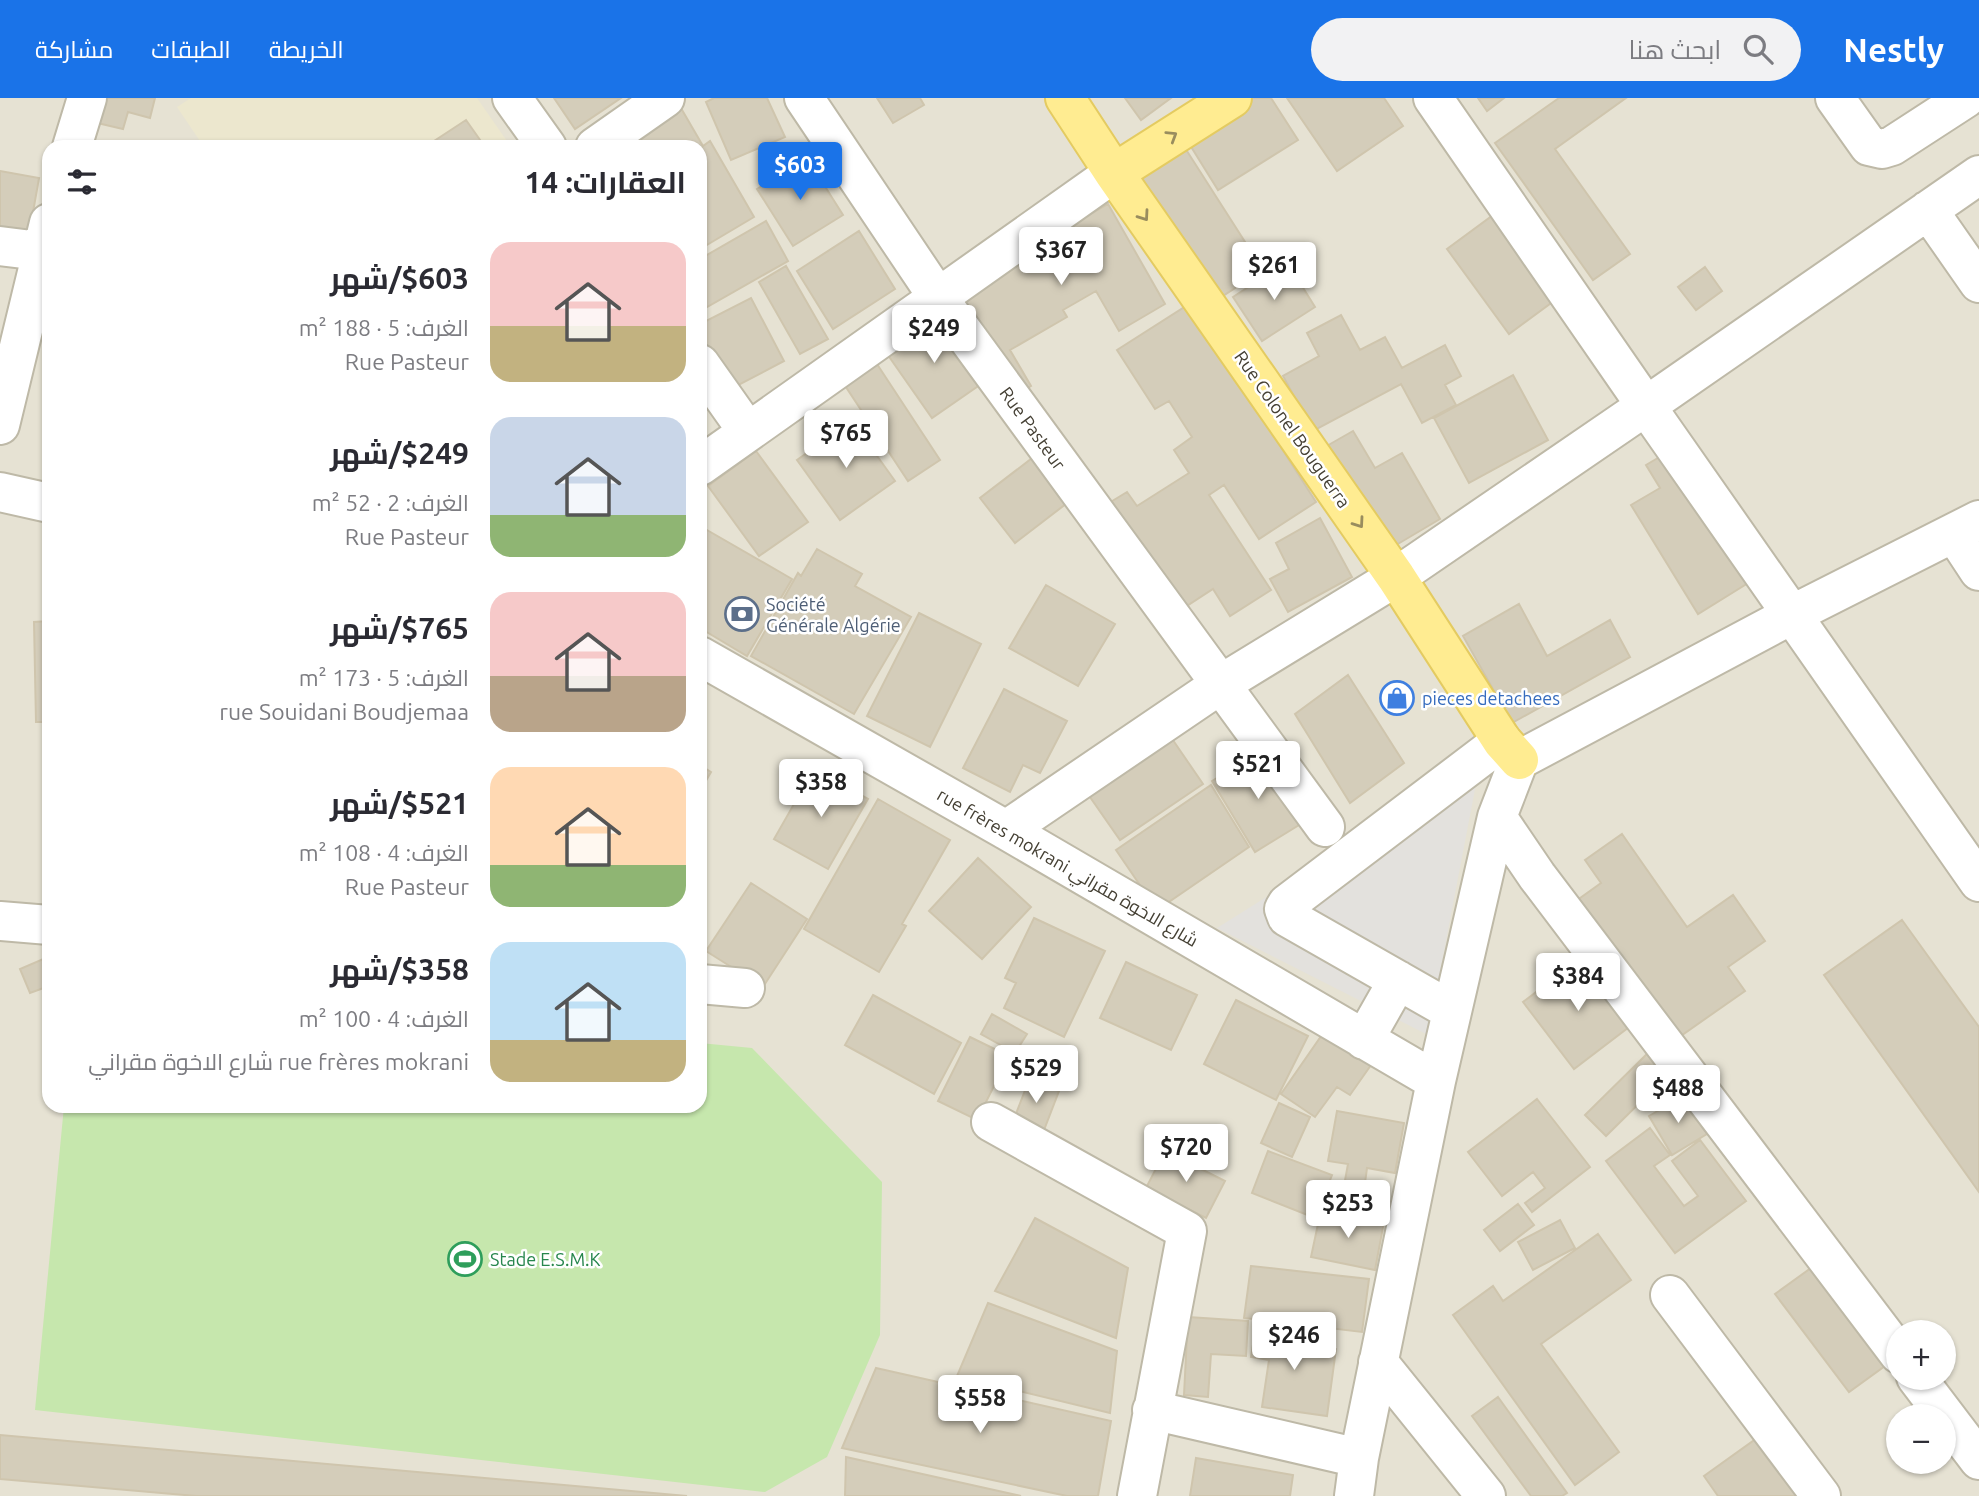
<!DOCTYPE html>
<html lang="ar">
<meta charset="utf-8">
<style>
body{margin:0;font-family:Ubuntu,Cairo,sans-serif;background:#f2f2f3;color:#2b2b33;direction:rtl;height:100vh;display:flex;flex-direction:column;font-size:26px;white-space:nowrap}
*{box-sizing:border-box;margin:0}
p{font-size:23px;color:#7c7c81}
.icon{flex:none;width:38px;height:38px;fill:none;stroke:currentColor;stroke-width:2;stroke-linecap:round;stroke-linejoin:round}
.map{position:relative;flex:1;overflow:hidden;direction:ltr}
.drawer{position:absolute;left:42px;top:42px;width:665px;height:973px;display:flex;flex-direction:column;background:#fff;border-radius:21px;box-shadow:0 2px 5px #0004;direction:rtl}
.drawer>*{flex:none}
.fabs{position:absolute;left:1886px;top:1222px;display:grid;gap:14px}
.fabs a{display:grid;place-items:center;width:70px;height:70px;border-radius:50%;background:#fff;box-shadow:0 2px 5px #0004;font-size:35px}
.price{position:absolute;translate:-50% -60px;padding:0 16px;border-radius:7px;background:#fff;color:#222;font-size:23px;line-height:46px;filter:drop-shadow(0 2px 4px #0008)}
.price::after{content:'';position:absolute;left:50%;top:42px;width:21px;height:16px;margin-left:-10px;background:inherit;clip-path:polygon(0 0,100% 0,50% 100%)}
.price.active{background:#1a73e8;color:#fff}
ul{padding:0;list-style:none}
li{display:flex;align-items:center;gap:21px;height:175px;padding:0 21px}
li span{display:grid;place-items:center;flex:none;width:196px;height:140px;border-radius:21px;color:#555}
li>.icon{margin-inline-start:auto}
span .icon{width:84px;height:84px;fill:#fffc;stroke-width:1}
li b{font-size:30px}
h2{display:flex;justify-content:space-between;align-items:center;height:84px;padding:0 21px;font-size:30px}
header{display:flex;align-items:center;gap:42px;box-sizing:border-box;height:98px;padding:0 35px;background:#1a73e8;color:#fff}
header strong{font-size:33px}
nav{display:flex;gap:38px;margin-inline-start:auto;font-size:24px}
.search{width:490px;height:63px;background:#f2f2f3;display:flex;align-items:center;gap:18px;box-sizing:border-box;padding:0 24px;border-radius:38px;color:#7c7c81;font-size:26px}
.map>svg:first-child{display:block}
.residential{fill:#e6e2d3;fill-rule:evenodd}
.education{fill:#ece7ce}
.green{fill:#c6e7ad}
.parking{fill:#e3e1dd}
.building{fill:#d4cdba;stroke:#cfc5ad;stroke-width:2}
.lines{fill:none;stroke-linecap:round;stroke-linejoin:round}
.minor-casing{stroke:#beb9a7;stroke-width:42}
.major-casing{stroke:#e4cb61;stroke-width:42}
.minor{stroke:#fff;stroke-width:38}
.major{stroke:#ffec91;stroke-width:38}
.oneway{stroke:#998d5e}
.labels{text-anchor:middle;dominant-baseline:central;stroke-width:5;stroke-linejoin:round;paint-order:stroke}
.street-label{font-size:18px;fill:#454034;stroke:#fff}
.service-label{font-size:18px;fill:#4e5e75;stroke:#fff;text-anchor:start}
.shop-label{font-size:18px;fill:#366cbe;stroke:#fff;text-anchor:start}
.leisure-label{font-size:18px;fill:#27864d;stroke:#fff;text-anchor:start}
</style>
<header>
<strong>Nestly</strong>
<div class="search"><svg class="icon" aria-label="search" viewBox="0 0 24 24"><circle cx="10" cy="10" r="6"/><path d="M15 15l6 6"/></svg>ابحث هنا</div>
<nav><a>الخريطة</a><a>الطبقات</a><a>مشاركة</a></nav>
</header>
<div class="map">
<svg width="1979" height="1398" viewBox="0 0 1979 1398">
<rect width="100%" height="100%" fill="#f2f0e5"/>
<path class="residential" d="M0,0h1979v1398h-1979zM49,49h651v959h-651zM1899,1234h45v45h-45zM1899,1318h45v45h-45z"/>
<path class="education" d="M191,0h286l34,49h-307l-27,-40z"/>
<path class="green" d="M700,945l52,5 130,134 -2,153 -53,122 -62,35 -730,-82 29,-304h636z"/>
<path class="parking" d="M1480,665l-52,272 -211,-107z"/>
<path class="building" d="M100,0h55l-5,20 -22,-6 -5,17 -30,-7z
M554,0h67l-46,31z
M714,0h53l18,39 -54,23 -25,-58z
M877,0h43l4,7 -31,18z
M1125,0h46l-30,22z
M1247,0h24l27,42 -80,50 -33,-53z
M1287,0h97l19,28 -66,45z
M1478,0h26l-17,13z
M1559,0h67l-71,51 75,105 -37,26 -98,-137z
M678,5l25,43 7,-5 44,76 -54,32v-102h-67l-8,-13z
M466,22l19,27h-60z
M1185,50l78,122 -48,31 -79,-122z
M807,60l36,57 -50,31 -36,-57z
M0,73l39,7 -12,68 -27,-4z
M1108,106l57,100 -46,27 -23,-40 -33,19 4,7 -57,33 21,36 -13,8 -60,-103z
M1500,112l62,85 -53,39 -62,-85z
M766,123l22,40 -88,50v-52z
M859,133l36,58 -62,40 -36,-58z
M1287,164l28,45 -53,34 -29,-44z
M786,168l42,73 -28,15 -41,-72z
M1705,169l17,24 -26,19 -18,-23z
M751,200l33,63 -57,30 -27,-53v-14z
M1194,203l87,134 -6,3 41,64 -57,37 -35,-54 -15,10 62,95 -41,26 -17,-27 -34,22 -70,-108 18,-11 10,14 52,-33 -15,-23 18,-13 -23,-36 -14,8 -38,-59z
M935,214l49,70 -52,36 -49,-70z
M1341,217l19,35 25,-13 17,31 43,-23 16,31 -16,9 11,20 -34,18 -21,-39 -88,47 -30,-55 36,-20 -12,-23z
M873,260l67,102 -32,21 -68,-103z
M1513,277l35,65 -79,43 -35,-65z
M852,323l43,60 -55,39 -43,-60z
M1353,333l22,37 27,-15 38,66 -54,32 -61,-104z
M1673,351l80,131 -55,34 -67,-109 29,-17 -14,-23z
M756,353l52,71 -49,34 -51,-70z
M1040,354l35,45 -60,46 -35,-45z
M1320,420l32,59 -64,35 -18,-33 19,-10 -13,-26z
M700,428l92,53 -45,77 -47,-28z
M817,451l45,25 -7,12 56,31 -57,97 -103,-58 47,-83 3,3z
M1046,487l69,39 -37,62 -69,-38z
M1519,506l28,52 63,-36 20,37 -118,66 -49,-87z
M919,515l62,31 -51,103 -63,-31z
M49,523v101h-13l-2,-100z
M1348,577l56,88 -54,40 -55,-89z
M1004,591l63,32 -27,52 -17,-8 -13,27 -47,-24z
M1166,632l37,54 -83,56 -37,-53z
M1261,653l43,71 -49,30 -43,-71z
M700,667l11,7 -11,19z
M814,671l54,30 -40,70 -54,-30z
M1211,687l38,62 -92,63 -41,-60z
M878,701l72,41 -48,84 4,2 -27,46 -75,-43z
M1622,736l65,93 46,-32 32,46 -37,26 17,24 -70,49 -99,-139 25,-18 -16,-23z
M978,760l53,49 -49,52 -53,-48z
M751,785l56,36 -44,68 -57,-36z
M1034,820l71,33 -41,86 -60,-29 12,-25 -11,-5z
M1902,822l77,107v165l-155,-217z
M48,859l1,29 -19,7 -10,-24z
M1582,859l51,67 -59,45 -51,-67z
M1126,864l71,33 -26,55 -71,-32z
M873,897l88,48 -27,51 -89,-49z
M1236,902l72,36 -32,64 -72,-36z
M992,916l35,20 -12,19 -34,-19z
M1324,934l47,33 -21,30 -13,-8 -22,30 -34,-23z
M970,939l39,19 -32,64 -39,-19z
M1655,948l21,21 -70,69 -21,-21z
M1029,982l30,11 -15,39 -30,-11z
M1684,998l23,38 -35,21 -23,-39z
M1537,1001l53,68 -58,45 -7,-9 20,-15 -12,-16 -31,24 -34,-44z
M1279,1005l31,14 -18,40 -31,-14z
M1337,1013l67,12 -9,50 -28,-5 -3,22 -20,-4 4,-22 -20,-3z
M1650,1030l20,27 -16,11 30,40 14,-10 -26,-35 28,-21 46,61 -71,52 -69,-92z
M1165,1053l60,30 -19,37 -60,-30z
M1268,1053l64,24 -17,43 -63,-25z
M1518,1106l16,21 -34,26 -16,-21z
M1321,1112l63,12 -9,48 -64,-13z
M1035,1120l93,50 -12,70 -121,-47z
M1560,1122l15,28 -42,22 -15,-28z
M1598,1136l33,46 -90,64 78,108 -44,33 -122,-170 40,-29 10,15z
M1822,1162l74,98 -47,34 -74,-98z
M1251,1168l118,13 -7,53 -118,-14z
M988,1205l129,48 -7,62 -153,-37z
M1188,1219l60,4 -2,35 -35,-2 -3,43 -24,-2z
M1257,1223l26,3 -3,18 56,7 -9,67 -65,-9 7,-47 -18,-3z
M876,1270l235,53 -13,75h-31l-225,-48z
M1498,1299l69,96 -5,3h-31l-59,-80z
M0,1337l687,61h-491l-196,-17z
M1760,1338l45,60h-87l-14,-20z
M846,1359l175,39h-176z
M1196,1360l97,17 -3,21h-100z"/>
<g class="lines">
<g class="minor-casing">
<path id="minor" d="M512,0l35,49
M804,0l135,201 386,528
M1835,0l34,48 13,3 10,-3 74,-48
M72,49l15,-49
M595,49l70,-49
M1979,77l-333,231 333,476
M1928,112l51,73
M0,148l40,5
M700,266l48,68
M0,327l49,-202
M700,368l414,-293
M0,394l49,11
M1954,435l25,38
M700,558l306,174 430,251
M1497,719l40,59 362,478
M1006,732l215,-146 175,-107 250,-171 -213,-308
M0,823l49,4
M700,886l45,4
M1452,913l-165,-94 -3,-8 3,-5 215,-163
M1364,942l34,-60
M991,1024l196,109 -50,265
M1670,1197l151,201
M1378,1264l108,134
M1916,1279l63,83
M1152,1312l207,48
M1354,1398l5,-38 77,-377 61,-264 22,-57 274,-146 186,-94"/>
</g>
<g class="major-casing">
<path id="major" d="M1065,0l49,75 282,404 106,164 17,19
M1114,75l118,-75"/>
</g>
<use href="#minor" class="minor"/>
<use href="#major" class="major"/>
</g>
<defs><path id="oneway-chevron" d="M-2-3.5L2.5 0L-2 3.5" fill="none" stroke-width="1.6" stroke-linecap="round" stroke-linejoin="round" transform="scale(1.75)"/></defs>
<g class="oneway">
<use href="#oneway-chevron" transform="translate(1172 38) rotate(-32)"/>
<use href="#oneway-chevron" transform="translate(1144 118) rotate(55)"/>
<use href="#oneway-chevron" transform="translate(1359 425) rotate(55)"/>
</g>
<defs>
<g id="bank-ring" transform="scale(1.75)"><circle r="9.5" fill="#fff" stroke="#5c6f8a" stroke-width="1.5"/><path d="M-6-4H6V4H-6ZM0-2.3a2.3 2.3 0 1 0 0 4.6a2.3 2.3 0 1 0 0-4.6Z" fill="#5c6f8a"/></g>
<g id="shop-ring" transform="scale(1.75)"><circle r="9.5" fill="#fff" stroke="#3f7fe0" stroke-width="1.5"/><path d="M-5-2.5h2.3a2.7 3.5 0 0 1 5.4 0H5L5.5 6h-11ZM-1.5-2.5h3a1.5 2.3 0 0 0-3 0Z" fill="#3f7fe0"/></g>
<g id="stadium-ring" transform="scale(1.75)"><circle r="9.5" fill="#fff" stroke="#2e9e5b" stroke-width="1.5"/><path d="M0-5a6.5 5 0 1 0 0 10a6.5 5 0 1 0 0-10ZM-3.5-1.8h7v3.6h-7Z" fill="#2e9e5b"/></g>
</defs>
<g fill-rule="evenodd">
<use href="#bank-ring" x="742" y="516"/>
<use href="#shop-ring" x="1397" y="600"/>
<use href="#stadium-ring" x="465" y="1161"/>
</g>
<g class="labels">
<g class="street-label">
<text transform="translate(1033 330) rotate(54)">Rue Pasteur</text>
<text transform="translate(1293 331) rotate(55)">Rue Colonel Bouguerra</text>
<text transform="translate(1068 769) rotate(30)">rue frères mokrani شارع الاخوة مقراني</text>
</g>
<g class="service-label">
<text x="766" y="506">Société<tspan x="766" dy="21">Générale Algérie</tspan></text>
</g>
<g class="shop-label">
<text x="1422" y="600">pieces detachees</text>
</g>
<g class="leisure-label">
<text x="490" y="1161">Stade E.S.M.K</text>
</g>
</g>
</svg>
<div class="fabs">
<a>+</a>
<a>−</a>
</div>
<b class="price active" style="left:800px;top:104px">$603</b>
<b class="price" style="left:1061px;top:189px">$367</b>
<b class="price" style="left:1274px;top:204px">$261</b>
<b class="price" style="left:934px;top:267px">$249</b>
<b class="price" style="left:846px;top:372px">$765</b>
<b class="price" style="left:1258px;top:703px">$521</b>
<b class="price" style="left:821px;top:721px">$358</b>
<b class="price" style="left:1578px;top:915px">$384</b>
<b class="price" style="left:1036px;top:1007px">$529</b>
<b class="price" style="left:1678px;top:1027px">$488</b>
<b class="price" style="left:1186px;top:1086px">$720</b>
<b class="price" style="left:1348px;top:1142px">$253</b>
<b class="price" style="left:1294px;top:1274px">$246</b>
<b class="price" style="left:980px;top:1337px">$558</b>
<section class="drawer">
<h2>العقارات: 14<svg class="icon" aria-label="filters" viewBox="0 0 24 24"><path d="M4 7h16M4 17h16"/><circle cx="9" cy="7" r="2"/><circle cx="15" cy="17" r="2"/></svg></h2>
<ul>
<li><span style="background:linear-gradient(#f6c9c9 60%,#c2b280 0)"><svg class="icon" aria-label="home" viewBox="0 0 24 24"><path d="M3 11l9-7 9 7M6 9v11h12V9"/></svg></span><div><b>$603/شهر</b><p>الغرف: 5 · 188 m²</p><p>Rue Pasteur</p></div></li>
<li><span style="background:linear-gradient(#c9d6e8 70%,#8fb573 0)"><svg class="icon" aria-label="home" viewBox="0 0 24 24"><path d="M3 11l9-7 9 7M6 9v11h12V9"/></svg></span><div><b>$249/شهر</b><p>الغرف: 2 · 52 m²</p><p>Rue Pasteur</p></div></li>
<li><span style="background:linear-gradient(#f6c9c9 60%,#b9a48a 0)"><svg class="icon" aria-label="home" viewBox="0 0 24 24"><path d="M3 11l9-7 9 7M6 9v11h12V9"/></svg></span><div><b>$765/شهر</b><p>الغرف: 5 · 173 m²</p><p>rue Souidani Boudjemaa</p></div></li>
<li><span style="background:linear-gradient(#ffd9b3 70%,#8fb573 0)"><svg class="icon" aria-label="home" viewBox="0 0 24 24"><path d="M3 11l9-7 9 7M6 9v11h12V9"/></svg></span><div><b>$521/شهر</b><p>الغرف: 4 · 108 m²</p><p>Rue Pasteur</p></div></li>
<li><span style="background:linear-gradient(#bfe0f5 70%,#c2b280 0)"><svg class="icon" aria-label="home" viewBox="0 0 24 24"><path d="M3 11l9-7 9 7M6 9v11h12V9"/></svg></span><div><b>$358/شهر</b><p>الغرف: 4 · 100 m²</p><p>rue frères mokrani شارع الاخوة مقراني</p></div></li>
</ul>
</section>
</div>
